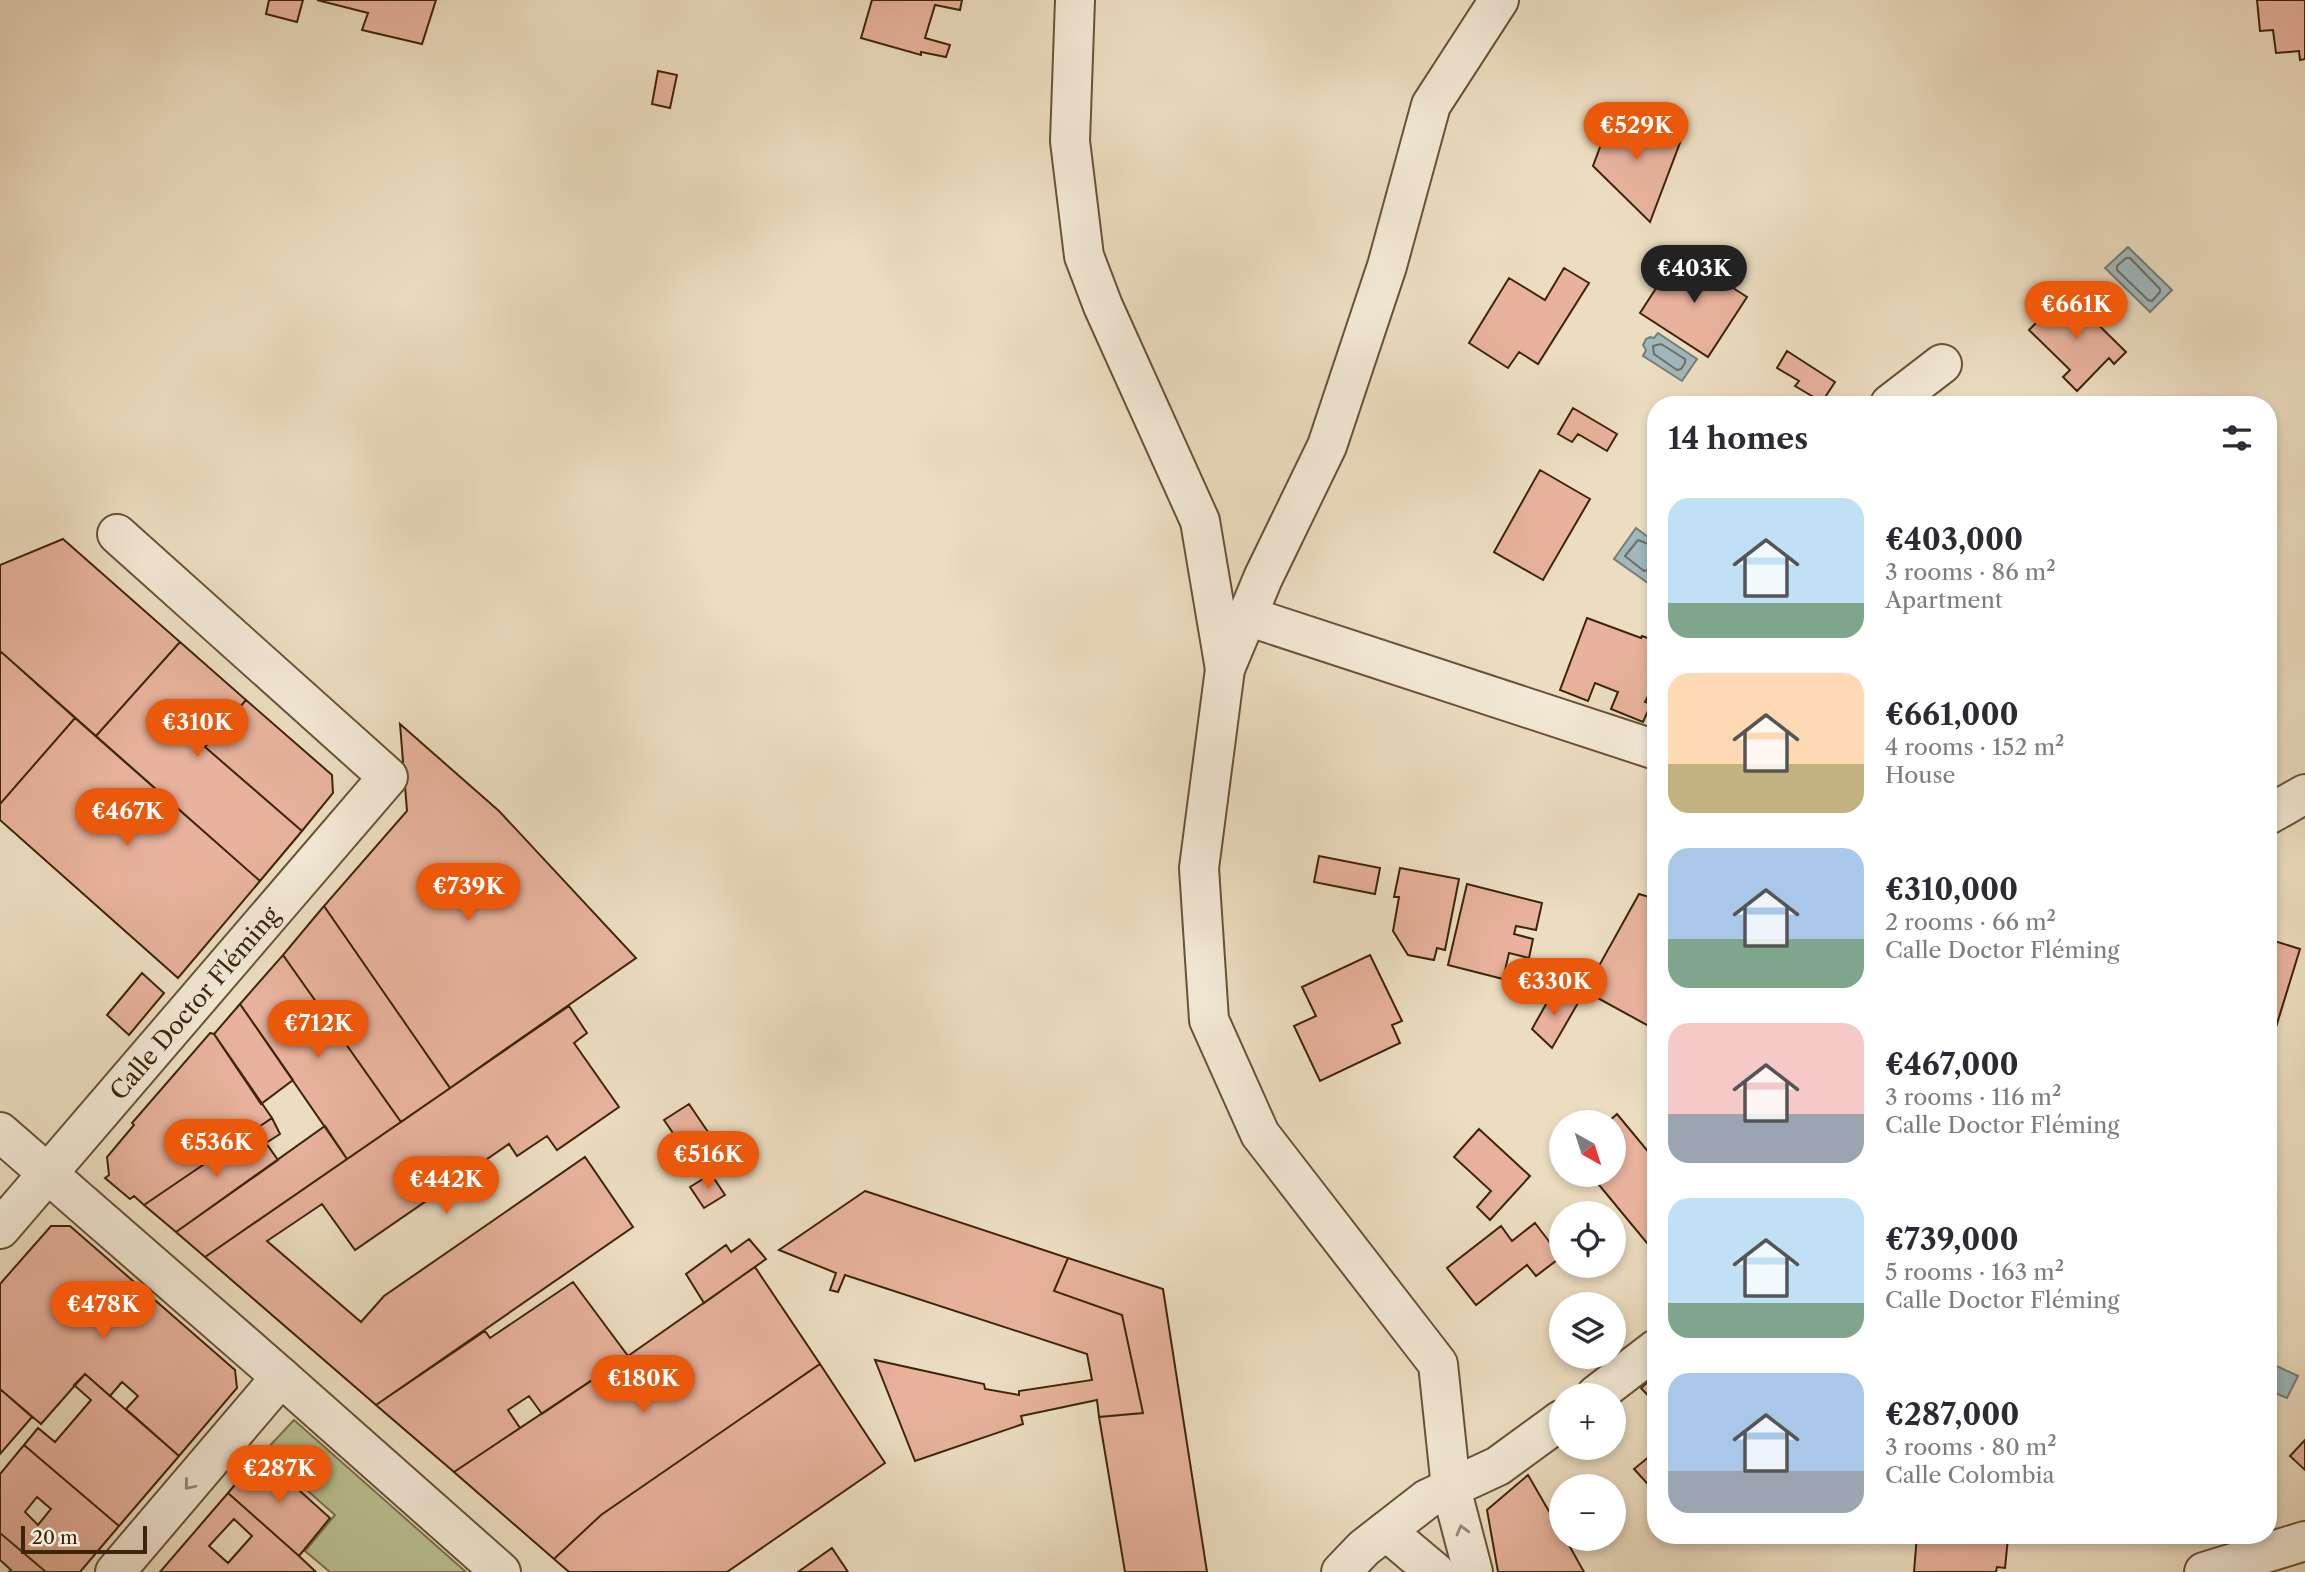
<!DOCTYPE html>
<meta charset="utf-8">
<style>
body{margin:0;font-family:"Libre Caslon Text",serif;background:#f2f2f3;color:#2b2b33;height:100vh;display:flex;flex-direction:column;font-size:26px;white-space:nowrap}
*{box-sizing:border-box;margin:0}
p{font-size:23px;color:#7c7c81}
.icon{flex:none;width:38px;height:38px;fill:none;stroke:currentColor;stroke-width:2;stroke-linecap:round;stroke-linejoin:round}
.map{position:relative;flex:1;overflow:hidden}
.drawer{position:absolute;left:1647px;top:396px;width:630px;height:1148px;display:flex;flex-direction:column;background:#fff;border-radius:28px;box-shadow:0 4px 10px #0003}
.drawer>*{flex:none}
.needle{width:46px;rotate:141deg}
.controls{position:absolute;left:1549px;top:1110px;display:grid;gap:14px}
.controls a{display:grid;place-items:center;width:77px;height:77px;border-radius:50%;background:#fff;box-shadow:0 4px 10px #0003;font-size:35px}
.scale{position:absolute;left:21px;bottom:18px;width:126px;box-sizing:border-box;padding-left:7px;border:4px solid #3d2508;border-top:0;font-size:19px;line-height:24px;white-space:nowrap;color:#3d2508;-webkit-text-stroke:5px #f3e9d6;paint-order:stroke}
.price{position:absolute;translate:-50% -60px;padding:0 16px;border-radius:24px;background:#ea580c;color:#fff;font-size:23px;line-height:46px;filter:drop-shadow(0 2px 4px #0008)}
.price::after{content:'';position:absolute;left:50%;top:42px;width:21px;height:16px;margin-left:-10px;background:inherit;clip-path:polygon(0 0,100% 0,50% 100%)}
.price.active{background:#222;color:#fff}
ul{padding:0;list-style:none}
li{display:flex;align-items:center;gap:21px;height:175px;padding:0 21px}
li span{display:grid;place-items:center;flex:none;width:196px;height:140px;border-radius:21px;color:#555}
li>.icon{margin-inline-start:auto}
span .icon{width:84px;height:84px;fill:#fffc;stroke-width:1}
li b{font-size:30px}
h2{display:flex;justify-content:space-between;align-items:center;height:84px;padding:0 21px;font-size:30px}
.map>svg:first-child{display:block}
.green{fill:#bac091;stroke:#7c724c;stroke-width:2}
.water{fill:#9fb8be;stroke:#787d75;stroke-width:2}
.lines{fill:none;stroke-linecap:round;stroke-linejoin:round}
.shore{stroke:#6e6e63;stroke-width:2}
.building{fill:#e8b29c;stroke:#3d2508;stroke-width:2;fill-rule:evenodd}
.minor-casing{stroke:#695336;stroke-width:42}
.minor{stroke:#f3e9d6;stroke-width:38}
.oneway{stroke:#98876f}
.labels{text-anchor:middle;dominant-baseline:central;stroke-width:5;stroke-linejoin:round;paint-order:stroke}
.street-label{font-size:24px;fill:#3d2508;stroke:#f3e9d6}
</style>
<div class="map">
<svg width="2305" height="1572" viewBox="0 0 2305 1572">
<rect width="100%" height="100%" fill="#ecddc0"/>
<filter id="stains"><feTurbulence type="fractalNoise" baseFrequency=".00286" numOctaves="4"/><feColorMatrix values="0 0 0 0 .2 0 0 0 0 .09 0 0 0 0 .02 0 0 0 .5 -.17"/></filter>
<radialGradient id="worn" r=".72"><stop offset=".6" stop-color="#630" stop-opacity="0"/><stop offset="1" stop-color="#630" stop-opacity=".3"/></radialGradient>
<path class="green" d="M294,1420l172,152h-136l-25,-21 30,-36 -71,-63z"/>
<path class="water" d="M2128,247l44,43 -22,22 -45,-44z
M1658,333l39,26 -15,22 -39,-25 3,-6 -3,-5 3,-6 4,-2 4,1z
M1636,528l19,14v29l-7,12 -34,-24z
M2268,1362l30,14 -11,22 -19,-8z"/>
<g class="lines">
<path class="shore" d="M2126,258h4l30,31v3l-8,9 -4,-1 -31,-30v-4z
M1661,344l24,15v4l-4,6 -4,1 -23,-16 -1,-8z
M1656,547l-18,-7 -13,16 19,15 12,-3"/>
</g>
<path class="building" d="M269,0h34l-6,22 -31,-8z
M317,0h119l-14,44 -60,-14 6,-17z
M872,0h90l-2,10 -25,-5 -10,33 25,7 -4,12 -25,-5v3l-60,-17z
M2257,0h48v59l-5,1 -1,-9 -23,2 -3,-23 -13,1z
M658,71l19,4 -7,33 -18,-4z
M1612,115l69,25 -31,82 -57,-56z
M1679,253l68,44 -39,60 -68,-44z
M1564,268l25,15 -51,81 -19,-12 -11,16 -39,-25 40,-65 36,22z
M2066,293l60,59 -12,12 -5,-6 -32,33 -14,-14 7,-7 -41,-40z
M1787,351l48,31 -13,20 -27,-16 4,-5 -22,-13z
M1573,408l44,26 -10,17 -29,-17 -6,8 -14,-8z
M1540,470l50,29 -47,81 -49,-28z
M63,539l117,103 -84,94 -96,-85v-86z
M1587,618l54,20 1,-2 14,5v43l-4,11 -3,-1 -4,8 6,2 -8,18 -32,-13 7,-17 -23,-9 -7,18 -28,-11z
M180,642l66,58 -41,47 97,84 -42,50 -164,-145z
M0,651l75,67 -75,86z
M246,700l86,75 1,18 -31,38 -97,-84z
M75,718l185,163 -82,97 -178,-158v-16z
M400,724l99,87 137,147 -186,130 -126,-182 83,-95z
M1319,856l61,12 -5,26 -61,-12z
M1400,868l59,11 -14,71 -8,-2 -3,12 -26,-5 -15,-24 6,-34h-5z
M1467,884l75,19 -6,27 -20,-4 -2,8 19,5 -4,19 -20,-5 -6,26 -55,-14z
M1639,894l17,5v131l-71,-39z
M324,906l126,182 -49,34 -118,-167z
M2268,939l32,10 -28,91 -4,-1z
M283,955l118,167 -54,37 -107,-155z
M1370,955l32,66 -10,4 8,18 -80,38 -26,-55 22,-10 -14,-29z
M142,973l22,20 -35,42 -22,-20z
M1554,990l24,13 -26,45 -20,-19z
M240,1004l53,76 -32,24 -47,-70z
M569,1006l18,27 -13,10 45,64 -62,43 -10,-14 -30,20 -8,-12 -154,106 -33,-46 -55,37 94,81 23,-26 201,-139 48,70 -257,178 -171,-148z
M210,1033l4,1 58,84 -128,87 -10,-9 -4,3 -25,-21 4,-3 -2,-18 27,-32 -2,-2z
M689,1104l19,28 -24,17 -20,-29z
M1617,1114l39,47v93l-66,-80h24v-52h-6z
M272,1118l8,16 -14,9 12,17 -102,72 -32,-27z
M325,1126l22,33 -142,98 -29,-25z
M1479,1129l51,47 -40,44 -13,-13 14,-16 -37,-34z
M711,1174l14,21 -21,13 -14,-21z
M865,1191l203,67 -14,33 68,24 21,98 -44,4 -2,-17 -76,16 2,8 -108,37 -40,-101 109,24 1,5 34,6v-4l73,-11 -5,-26 -242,-79 -7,17 -8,-2 6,-17 -57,-23z
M1535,1223l26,34 -25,19 -9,-11 -51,40 -29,-37 54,-42 11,15z
M51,1226h19l165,144 2,18 -58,68 -53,-47 12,-13 -16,-14 -12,14 -25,-22 -44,50 -41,-35v-105z
M749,1239l17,20 -62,44 -18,-29 40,-29 5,7z
M1068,1258l95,31 44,283h-82l-26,-155 44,-4 -21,-98 -68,-24z
M755,1267l65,97 -219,151 -47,44 -100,-87 174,-116z
M573,1282l55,74 -86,58 -13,-18 -21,14 12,18 -66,44 -78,-67 109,-74 5,7z
M820,1364l65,99 -158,109h-158l-15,-13 47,-44z
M85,1374l94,82 -60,70 -95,-81 14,-17 17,14 36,-42 -17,-15z
M1656,1374v30l-15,-16z
M0,1389l32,28 -32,37z
M2305,1440v30l-15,-14z
M24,1445l95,81 -39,46h-34l-46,-39v-59zM37,1497l14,12 -13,16 -13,-13z
M1656,1451v42l-22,-24z
M260,1455l70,63 -31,38 -71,-63z
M1528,1475l33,57v6h4l19,34h-86l-11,-62z
M228,1493l71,63 17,16h-156zM234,1519l18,17 -24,27 -19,-17z
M0,1533l46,39h-37l2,-2 -11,-10z
M1917,1535h52l39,3 -3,30 -8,-1 -1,5h-82z
M832,1548l16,24h-50z"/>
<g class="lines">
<g class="minor-casing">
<g id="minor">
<path d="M1075,0l-5,141 14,115 19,50 97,215 25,148"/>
<path d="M1890,404l52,-40"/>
<path d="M1247,616l409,134"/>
<path d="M2268,815l37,-21"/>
<path d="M0,1132l281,245 220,195"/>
<path id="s1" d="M0,1229l388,-452 -271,-243"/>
<path d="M1596,1395l60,-46"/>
<path d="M1386,1531l49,41"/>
<path d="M115,1572l166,-195"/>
<path d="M1341,1572l23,-24 63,-49 71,-33 63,-46"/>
<path d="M1473,1572l-22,-84 -13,-124 -178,-230 -51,-114 -10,-152 26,-199 38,-91 64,-132 60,-180 44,-161 68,-105"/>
<path d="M2204,1572l101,-31"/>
</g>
</g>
<use href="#minor" class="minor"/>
</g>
<defs><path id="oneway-chevron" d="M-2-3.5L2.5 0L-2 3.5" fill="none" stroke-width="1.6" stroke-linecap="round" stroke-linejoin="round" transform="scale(1.75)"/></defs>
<g class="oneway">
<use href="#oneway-chevron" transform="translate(189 1485) rotate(130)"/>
<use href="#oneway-chevron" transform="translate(1462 1530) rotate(-105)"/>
</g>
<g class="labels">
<g class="street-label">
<text stroke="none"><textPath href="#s1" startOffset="298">Calle Doctor Fléming</textPath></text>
</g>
</g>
<rect width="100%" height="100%" filter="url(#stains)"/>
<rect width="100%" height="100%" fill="url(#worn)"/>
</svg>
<div class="controls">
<a><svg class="needle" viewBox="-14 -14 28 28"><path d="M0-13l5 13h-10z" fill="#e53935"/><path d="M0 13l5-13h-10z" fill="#7c7c81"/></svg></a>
<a><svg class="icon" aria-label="locate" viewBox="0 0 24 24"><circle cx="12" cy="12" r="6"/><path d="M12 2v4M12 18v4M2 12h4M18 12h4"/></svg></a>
<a><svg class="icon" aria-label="layers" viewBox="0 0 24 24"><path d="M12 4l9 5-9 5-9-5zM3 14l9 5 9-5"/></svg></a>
<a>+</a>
<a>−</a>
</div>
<div class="scale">20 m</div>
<b class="price" style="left:1636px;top:162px">€529K</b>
<b class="price active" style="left:1694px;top:305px">€403K</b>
<b class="price" style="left:2076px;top:341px">€661K</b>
<b class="price" style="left:197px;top:759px">€310K</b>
<b class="price" style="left:127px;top:848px">€467K</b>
<b class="price" style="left:468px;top:923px">€739K</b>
<b class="price" style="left:1554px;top:1018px">€330K</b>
<b class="price" style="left:318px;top:1060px">€712K</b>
<b class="price" style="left:216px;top:1179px">€536K</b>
<b class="price" style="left:708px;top:1191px">€516K</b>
<b class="price" style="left:446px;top:1216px">€442K</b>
<b class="price" style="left:103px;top:1341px">€478K</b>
<b class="price" style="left:643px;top:1415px">€180K</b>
<b class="price" style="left:279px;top:1505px">€287K</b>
<section class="drawer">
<h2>14 homes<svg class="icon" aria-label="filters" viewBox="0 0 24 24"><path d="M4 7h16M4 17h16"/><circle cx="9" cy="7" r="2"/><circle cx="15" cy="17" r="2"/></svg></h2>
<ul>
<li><span style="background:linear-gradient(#bfe0f5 75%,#7fa58c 0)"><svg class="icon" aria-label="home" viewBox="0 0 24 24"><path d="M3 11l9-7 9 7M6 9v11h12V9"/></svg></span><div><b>€403,000</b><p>3 rooms · 86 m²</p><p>Apartment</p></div></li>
<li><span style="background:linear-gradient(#ffd9b3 65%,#c2b280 0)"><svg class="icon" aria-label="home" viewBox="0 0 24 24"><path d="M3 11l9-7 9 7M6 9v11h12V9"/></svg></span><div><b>€661,000</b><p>4 rooms · 152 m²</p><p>House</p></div></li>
<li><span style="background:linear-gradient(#a9c7e8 65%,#7fa58c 0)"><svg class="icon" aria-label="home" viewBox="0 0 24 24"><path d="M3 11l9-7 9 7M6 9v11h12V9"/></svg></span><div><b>€310,000</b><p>2 rooms · 66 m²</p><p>Calle Doctor Fléming</p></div></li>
<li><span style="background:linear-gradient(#f6c9c9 65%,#9aa5b1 0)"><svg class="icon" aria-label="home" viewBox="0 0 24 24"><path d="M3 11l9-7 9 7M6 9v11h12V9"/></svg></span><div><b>€467,000</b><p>3 rooms · 116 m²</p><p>Calle Doctor Fléming</p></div></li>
<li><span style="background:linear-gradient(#bfe0f5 75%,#7fa58c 0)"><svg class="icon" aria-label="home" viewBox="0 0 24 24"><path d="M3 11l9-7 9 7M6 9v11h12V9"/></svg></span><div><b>€739,000</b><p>5 rooms · 163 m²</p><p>Calle Doctor Fléming</p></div></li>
<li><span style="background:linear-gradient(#a9c7e8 70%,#9aa5b1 0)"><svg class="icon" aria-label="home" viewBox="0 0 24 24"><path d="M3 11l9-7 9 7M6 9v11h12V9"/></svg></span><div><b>€287,000</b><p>3 rooms · 80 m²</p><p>Calle Colombia</p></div></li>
</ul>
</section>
</div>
